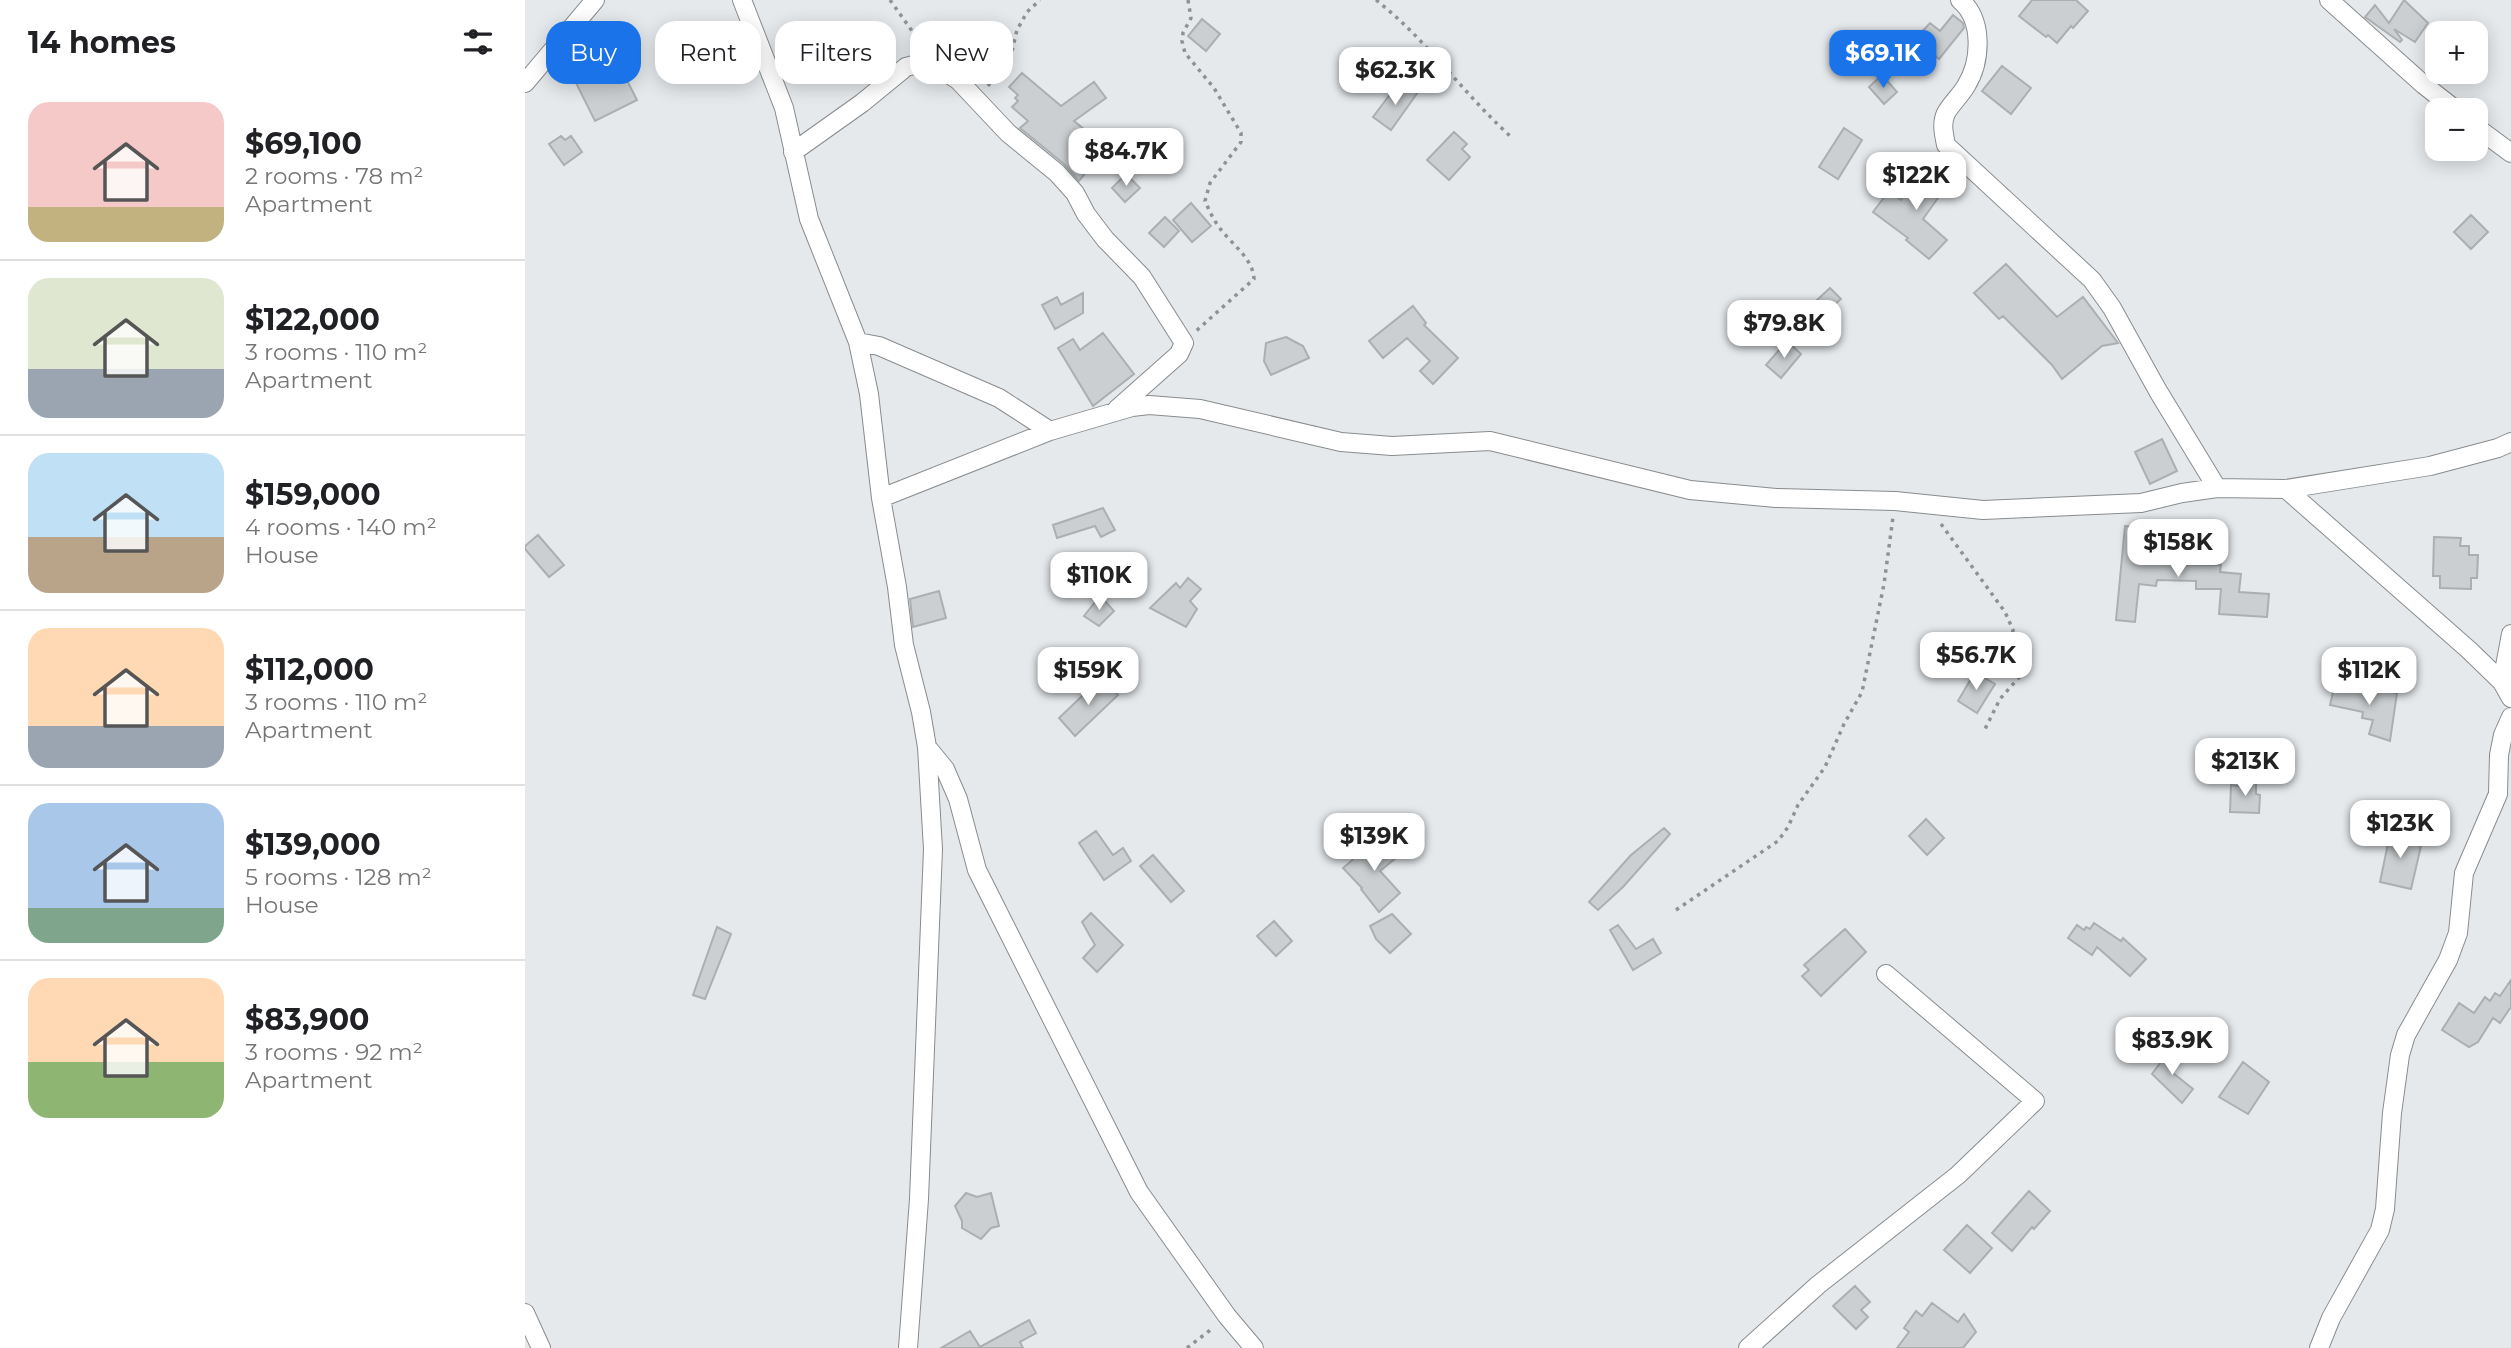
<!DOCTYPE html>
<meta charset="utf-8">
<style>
body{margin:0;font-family:Montserrat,sans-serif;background:#f2f2f2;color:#202124;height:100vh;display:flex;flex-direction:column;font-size:26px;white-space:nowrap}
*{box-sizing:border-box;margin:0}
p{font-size:23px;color:#757577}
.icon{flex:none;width:38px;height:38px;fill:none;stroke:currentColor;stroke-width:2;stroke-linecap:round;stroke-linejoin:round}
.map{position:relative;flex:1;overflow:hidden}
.panel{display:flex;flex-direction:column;background:#fff;width:525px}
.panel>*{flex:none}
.guide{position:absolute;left:21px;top:21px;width:665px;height:63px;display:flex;gap:14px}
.controls{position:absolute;left:1900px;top:21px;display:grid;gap:14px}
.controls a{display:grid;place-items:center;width:63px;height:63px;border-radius:14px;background:#fff;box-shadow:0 4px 18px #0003;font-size:35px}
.price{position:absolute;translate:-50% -60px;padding:0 16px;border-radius:14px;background:#fff;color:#222;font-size:23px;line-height:46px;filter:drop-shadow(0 2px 4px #0008)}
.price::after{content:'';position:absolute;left:50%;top:42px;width:21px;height:16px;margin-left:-10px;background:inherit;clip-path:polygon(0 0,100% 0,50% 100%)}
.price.on{background:#1a73e8;color:#fff}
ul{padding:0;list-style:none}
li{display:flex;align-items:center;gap:21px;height:175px;padding:0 28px}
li+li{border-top:2px solid #e0e0e0}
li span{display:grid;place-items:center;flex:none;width:196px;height:140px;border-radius:21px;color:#555}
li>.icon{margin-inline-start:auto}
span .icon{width:84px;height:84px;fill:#fffc;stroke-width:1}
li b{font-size:30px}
h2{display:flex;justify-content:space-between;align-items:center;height:84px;padding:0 28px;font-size:30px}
.pill{padding:0 24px;border-radius:21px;background:#fff;box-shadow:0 4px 18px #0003;font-size:24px;line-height:63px}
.pill.on{background:#1a73e8;color:#fff}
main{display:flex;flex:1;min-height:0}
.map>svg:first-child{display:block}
.building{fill:#cbcfd1;stroke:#abafb1;stroke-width:2}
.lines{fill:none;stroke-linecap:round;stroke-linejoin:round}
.minor-casing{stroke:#888c8e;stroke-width:20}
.path{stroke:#8f9294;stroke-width:3.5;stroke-dasharray:3.5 5;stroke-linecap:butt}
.minor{stroke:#fff;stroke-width:18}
</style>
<main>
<section class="panel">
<h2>14 homes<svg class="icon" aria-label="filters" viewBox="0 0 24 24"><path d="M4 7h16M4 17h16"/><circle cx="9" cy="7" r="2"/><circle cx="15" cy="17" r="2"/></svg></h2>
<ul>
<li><span style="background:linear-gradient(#f6c9c9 75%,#c2b280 0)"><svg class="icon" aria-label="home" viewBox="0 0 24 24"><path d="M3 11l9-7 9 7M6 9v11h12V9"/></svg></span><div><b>$69,100</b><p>2 rooms · 78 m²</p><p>Apartment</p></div></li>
<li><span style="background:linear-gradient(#dfe7d0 65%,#9aa5b1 0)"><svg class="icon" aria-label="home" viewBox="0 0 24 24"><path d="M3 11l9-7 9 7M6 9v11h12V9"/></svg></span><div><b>$122,000</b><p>3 rooms · 110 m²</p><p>Apartment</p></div></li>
<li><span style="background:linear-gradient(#bfe0f5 60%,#b9a48a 0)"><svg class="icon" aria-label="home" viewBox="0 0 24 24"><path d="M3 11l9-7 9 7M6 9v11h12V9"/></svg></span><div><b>$159,000</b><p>4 rooms · 140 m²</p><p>House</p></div></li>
<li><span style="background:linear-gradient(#ffd9b3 70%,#9aa5b1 0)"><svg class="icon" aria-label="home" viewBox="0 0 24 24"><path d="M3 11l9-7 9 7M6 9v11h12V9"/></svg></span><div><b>$112,000</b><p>3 rooms · 110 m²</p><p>Apartment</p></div></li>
<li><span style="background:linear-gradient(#a9c7e8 75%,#7fa58c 0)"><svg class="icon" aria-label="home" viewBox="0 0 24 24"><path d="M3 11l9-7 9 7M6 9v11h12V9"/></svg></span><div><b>$139,000</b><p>5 rooms · 128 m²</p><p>House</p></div></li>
<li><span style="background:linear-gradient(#ffd9b3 60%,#8fb573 0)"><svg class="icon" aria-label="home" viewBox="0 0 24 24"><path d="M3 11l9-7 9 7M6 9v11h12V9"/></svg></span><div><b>$83,900</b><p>3 rooms · 92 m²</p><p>Apartment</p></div></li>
</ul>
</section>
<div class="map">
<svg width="1986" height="1348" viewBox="0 0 1986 1348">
<rect width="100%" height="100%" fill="#e5e9ec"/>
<path class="building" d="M1507,0h44l12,11 -15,17 -2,-2 -14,17 -9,-8 -2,2 -27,-21z
M1879,0l24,23 -13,19 -21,-13 8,11 -2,2 -35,-25 10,-12 14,18z
M1428,15l10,8 1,5 -25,31 -24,-20 15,-16 10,8z
M677,19l18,15 -14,17 -18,-15z
M89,55l23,45 -42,21 -21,-42z
M1477,66l29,22 -20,26 -29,-23z
M497,73l39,33 33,-24 12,16 -32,23 32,26 -27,34 -15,-17 -44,-36 8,-7 -16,-14 6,-6 -3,-3 3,-3 -9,-8z
M1357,75l15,17 -13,12 -15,-17z
M881,84l12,8 -27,38 -18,-13 21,-28 6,4z
M1319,128l18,12 -24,39 -19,-12z
M929,132l13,12 -5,5 8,8 -21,23 -22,-20z
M36,136l4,4 6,-4 11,16 -18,13 -15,-21z
M1401,165l24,16 -27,38 24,21 -18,19 -23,-19 2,-2 -35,-26 16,-21 12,9z
M601,174l14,14 -15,14 -13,-14z
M666,203l20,23 -19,16 -19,-22z
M1946,215l17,17 -17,17 -17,-17z
M640,217l14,14 -15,16 -15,-14z
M1481,264l51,53 26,-20 35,46 -16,3 -40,33 -10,-14 -49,-49 -4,3 -25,-26z
M1305,288l11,11 -14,12 11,13 -12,12 -22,-24z
M558,293v20l-28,16 -13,-24 15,-8 4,8z
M888,306l13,17 -2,2 34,33 -25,26 -13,-13 10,-10 -23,-23 -24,20 -14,-17z
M578,333l31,41 -41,32 -35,-58 15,-9 7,11z
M761,337l17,9 6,12 -38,17 -7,-14 2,-18z
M1262,341l14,13 -20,24 -15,-13z
M1637,439l15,32 -27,13 -15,-32z
M578,508l12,22 -14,7 -6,-11 -38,12 -4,-13z
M1600,526l20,2 -1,13 19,3 -3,20 61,1 -1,7 21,2 -2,18 30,2 -2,23 -48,-3 2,-25h-25v-8l-39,-1 -1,6 -17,-2 -4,38 -19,-2z
M13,535l26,30 -15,12 -24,-28v-3z
M1909,537l27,1 -1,8h9v9h9l-1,23h-6v11l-31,-1v-12h-7z
M663,578l13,11 -11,12 7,8 -11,18 -36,-19 26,-25 4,5z
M414,591l7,27 -33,9 -3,-28z
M575,596l14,15 -15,15 -15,-10z
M1450,672l20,12 -18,29 -19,-12z
M576,678l17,17 -43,41 -16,-18z
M1810,684l62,9 -7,48 -21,-7 4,-14 -11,-2 1,-6 -33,-7z
M1714,781h17v13l4,1 -1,18 -29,-1 1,-27 8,1z
M1401,819l18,19 -17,17 -18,-19z
M1139,828l6,6 -47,53 -25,23 -9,-8 42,-47z
M1866,829l23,5 -2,10 9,2 -10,43 -31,-7z
M571,831l17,24 10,-7 8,13 -27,19 -25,-37z
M855,836l17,21 -17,14 20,22 -21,19 -18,-23 1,-1 -19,-20z
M628,855l31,36 -13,11 -31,-36z
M566,913l32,32 -26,27 -14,-14 12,-13 -13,-23z
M867,914l19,20 -21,19 -14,-14 -6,-13z
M749,921l18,20 -16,15 -19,-20z
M1569,923l27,18 2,-3 23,21 -16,17 -33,-29 -5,8 -24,-17 9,-13 7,5 2,-3 4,2z
M1093,925l18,24 17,-10 8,14 -28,17 -23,-40z
M192,927l14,7 -26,65 -12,-4z
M1320,929l21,23 -45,44 -19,-20 7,-6 -5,-5z
M1986,980v27l-11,16 -7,-5 -15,24 -9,5 -27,-17 17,-27 15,10 11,-16 5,4 5,-8 5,3z
M1645,1050l11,9 -8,14 20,16 -11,14 -30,-29z
M1718,1062l26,20 -21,32 -29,-17z
M1504,1191l21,20 -16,18 -2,-2 -20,24 -20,-18z
M441,1193l11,4 14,-4 8,33 -8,2 -10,11 -19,-11v-7l-7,-15z
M1442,1225l25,23 -22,25 -26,-23z
M1330,1286l15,16 -9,8 7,7 -12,12 -23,-23z
M1407,1303l26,19 6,-8 12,18 -13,16h-66l12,-16 -5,-4 12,-17 6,5z
M504,1320l7,13 -16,9 3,6h-82l29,-17 10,16z"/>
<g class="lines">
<g class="minor-casing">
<path id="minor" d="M217,0l42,108 25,111 49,123 11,52 12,104 16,89 7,58 17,67 6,35 6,102 -14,350 -11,149
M1435,0c24,20 21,62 6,86 -6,10 -15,18 -20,27 -5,11 -2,21 0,32l146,135 20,28 46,83 59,97
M1804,0l95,85 32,25
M0,83l70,-83
M1951,127l35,26
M268,152l69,-49 44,-36 15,-4 16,4 21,13 50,53 49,40 18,20 11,21 19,25 37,38 42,66 -5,11 -62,55
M333,342l21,4 120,52 51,33
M1761,489l183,161 33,32 9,16
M356,498l169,-67 82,-24 17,-2 51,4 141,33 51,4 98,-5 200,49 86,8 119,3 88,9 158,-7 41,-10 35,-5 69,1 144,-23 68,-18 13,-6
M1977,682l9,-48
M402,747l18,22 13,30 19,71 162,322 88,124 27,32
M0,1313l16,35
M1223,1348l70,-63 140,-110 77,-74 -149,-127
M1794,1348l12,-30 49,-88 5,-21 7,-96 8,-58 6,-20 42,-75 10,-27 6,-60 34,-79 1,-39 4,-20 8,-18"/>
</g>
<path class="path" d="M365,0l32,45
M663,0l3,18 -8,15 -1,8 3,12 29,35 27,45v9l-31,41 -5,18c4,9 8,18 14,26 12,17 34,31 35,52l-59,53
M851,0c50,39 87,93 134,136
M463,86l24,-35 5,-21 10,-18 13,-12
M1416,524l64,88 8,18 -2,15 11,22v7l-22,25 -16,32
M1151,910l102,-69 10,-14 10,-22 27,-38 19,-43 18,-32 22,-108 9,-67
M662,1348l26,-20"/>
<use href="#minor" class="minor"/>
</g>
</svg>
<div class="controls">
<a>+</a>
<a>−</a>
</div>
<b class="price on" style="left:1358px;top:90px">$69.1K</b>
<b class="price" style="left:870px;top:107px">$62.3K</b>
<b class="price" style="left:601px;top:188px">$84.7K</b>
<b class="price" style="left:1391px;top:212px">$122K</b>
<b class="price" style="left:1259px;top:360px">$79.8K</b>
<b class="price" style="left:1653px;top:579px">$158K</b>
<b class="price" style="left:574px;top:612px">$110K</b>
<b class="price" style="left:1451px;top:692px">$56.7K</b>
<b class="price" style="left:563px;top:707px">$159K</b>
<b class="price" style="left:1844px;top:707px">$112K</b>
<b class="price" style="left:1720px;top:798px">$213K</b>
<b class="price" style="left:1875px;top:860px">$123K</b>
<b class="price" style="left:849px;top:873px">$139K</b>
<b class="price" style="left:1647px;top:1077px">$83.9K</b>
<div class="guide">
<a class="pill on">Buy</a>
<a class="pill">Rent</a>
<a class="pill">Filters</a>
<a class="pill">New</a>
</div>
</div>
</main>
